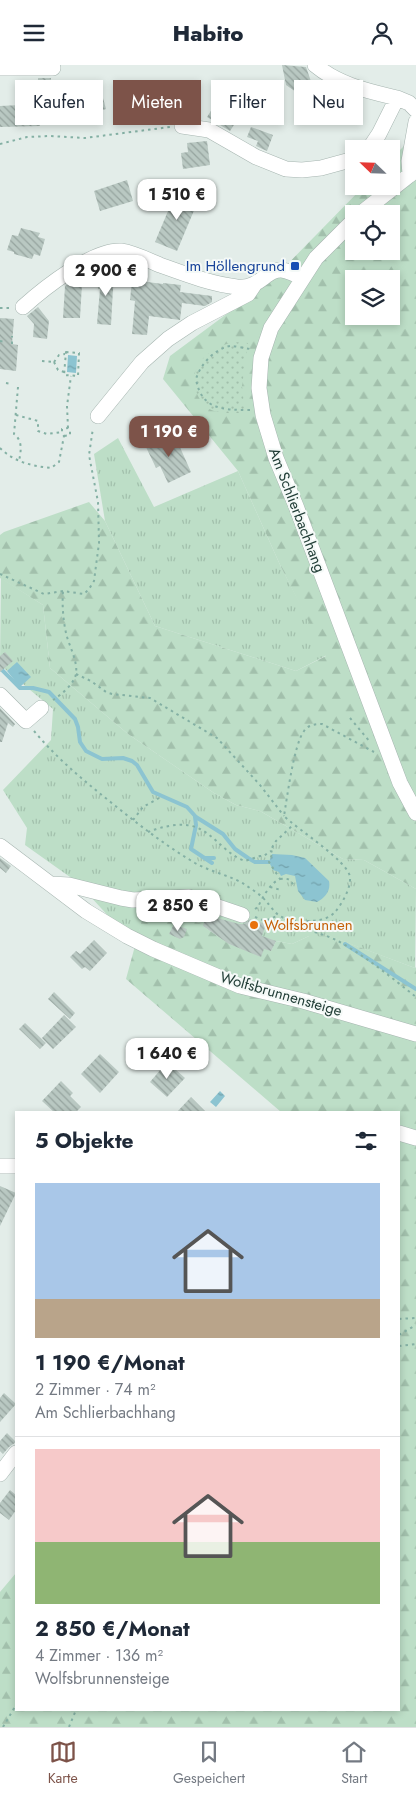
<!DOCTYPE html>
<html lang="de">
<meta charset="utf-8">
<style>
body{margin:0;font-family:Jost,sans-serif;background:#f2f2f3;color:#1f2937;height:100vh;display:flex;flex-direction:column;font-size:19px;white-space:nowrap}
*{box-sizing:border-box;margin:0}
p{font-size:16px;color:#747a83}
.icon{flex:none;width:28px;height:28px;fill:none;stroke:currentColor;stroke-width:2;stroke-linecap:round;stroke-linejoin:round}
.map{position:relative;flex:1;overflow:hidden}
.side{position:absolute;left:15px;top:1046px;width:385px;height:600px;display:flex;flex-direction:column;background:#fff;border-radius:0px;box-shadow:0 2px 8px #0003}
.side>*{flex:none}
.top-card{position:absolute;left:15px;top:15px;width:386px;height:45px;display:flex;gap:10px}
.needle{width:32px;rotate:293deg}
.fabs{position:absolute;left:345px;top:75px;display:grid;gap:10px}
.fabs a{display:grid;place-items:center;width:55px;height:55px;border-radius:0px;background:#fff;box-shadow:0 2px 8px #0003;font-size:25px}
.price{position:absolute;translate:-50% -42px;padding:0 11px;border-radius:10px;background:#fff;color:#222;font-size:16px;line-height:32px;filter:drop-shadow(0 1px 2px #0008)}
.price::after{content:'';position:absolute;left:50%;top:30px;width:15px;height:11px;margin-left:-8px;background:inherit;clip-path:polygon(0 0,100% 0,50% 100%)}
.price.active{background:#7d5349;color:#fff}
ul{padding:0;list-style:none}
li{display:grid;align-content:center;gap:10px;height:265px;padding:0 20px}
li+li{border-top:1px solid #e0e1e3}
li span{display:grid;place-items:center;height:155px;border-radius:0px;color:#555}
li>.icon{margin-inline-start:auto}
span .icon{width:90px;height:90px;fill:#fffc;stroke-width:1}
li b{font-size:21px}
h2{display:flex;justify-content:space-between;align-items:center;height:60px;padding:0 20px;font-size:21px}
.chip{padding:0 18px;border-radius:0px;background:#fff;box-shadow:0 2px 8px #0003;font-size:18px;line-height:45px}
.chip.active{background:#7d5349;color:#fff}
header{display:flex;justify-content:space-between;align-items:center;height:65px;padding:0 20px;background:#fff;font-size:22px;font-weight:800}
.menu{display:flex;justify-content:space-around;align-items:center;height:70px;border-top:1px solid #e0e1e3;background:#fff;font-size:14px;color:#747a83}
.menu a{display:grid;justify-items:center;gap:2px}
.menu .active{color:#7d5349}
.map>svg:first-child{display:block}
.grass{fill:url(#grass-tufts)}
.forest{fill:url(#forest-firs);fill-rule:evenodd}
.park{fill:url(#park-dots)}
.water{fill:url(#water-ripples)}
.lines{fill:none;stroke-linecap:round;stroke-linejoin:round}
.stream{stroke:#8cc4d1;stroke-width:4}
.building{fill:url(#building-back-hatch)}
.minor-casing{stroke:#a6b5b0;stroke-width:16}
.path{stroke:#84b0a4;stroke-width:2;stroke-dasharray:2.5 4;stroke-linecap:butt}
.minor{stroke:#fff;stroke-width:15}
.transit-dot{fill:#1a4fb4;stroke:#f4f9f7;stroke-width:2}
.food-dot{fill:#e8710a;stroke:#f4f9f7;stroke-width:2}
.labels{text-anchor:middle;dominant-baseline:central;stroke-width:4;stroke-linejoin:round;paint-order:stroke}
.transit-label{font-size:15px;fill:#164399;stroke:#f4f9f7;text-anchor:end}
.street-label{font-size:15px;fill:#233f38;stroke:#f4f9f7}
.food-label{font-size:15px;fill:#c56008;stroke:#f4f9f7;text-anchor:start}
</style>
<header><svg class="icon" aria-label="menu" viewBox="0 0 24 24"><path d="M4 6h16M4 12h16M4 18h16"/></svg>Habito<svg class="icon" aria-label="person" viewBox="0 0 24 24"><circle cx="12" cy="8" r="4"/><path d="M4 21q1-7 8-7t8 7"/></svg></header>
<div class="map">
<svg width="416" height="1662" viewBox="0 0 416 1662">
<defs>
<pattern id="grass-tufts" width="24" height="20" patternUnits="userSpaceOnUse" patternTransform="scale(1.25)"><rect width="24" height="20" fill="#bddec7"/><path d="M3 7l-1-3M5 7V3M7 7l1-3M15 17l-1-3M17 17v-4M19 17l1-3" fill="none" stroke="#a2c0ac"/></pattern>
<pattern id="forest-firs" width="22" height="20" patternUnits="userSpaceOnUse" patternTransform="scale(1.25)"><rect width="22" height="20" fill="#bddec7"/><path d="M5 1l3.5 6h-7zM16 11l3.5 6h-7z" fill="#a2c0ac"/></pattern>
<pattern id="park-dots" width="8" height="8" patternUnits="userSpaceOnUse" patternTransform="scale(1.25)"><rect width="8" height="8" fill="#bddec7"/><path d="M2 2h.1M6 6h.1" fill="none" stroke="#a2c0ac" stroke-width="1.8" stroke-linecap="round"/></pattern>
<pattern id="water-ripples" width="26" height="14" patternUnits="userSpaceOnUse" patternTransform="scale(1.25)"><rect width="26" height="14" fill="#8cc4d1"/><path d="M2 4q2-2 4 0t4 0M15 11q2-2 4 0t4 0" fill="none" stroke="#72a1ab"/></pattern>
<pattern id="building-back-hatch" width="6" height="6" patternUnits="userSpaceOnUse" patternTransform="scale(1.25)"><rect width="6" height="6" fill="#b9c8c2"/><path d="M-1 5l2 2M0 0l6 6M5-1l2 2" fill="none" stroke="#96a49f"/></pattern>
</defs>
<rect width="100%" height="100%" fill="#e3ede9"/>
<path class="grass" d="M118,373l36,69 84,-36 43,96 46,88 -31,16 -141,-45 -50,-105 -11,-67z
M1,513l42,27 7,63 78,66 86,59 22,12 24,6 83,48 21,1 52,29 -1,79 -86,-32h-20l-17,8 -16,-3 -5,10 -10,6 -32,-13 -26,-18v-2l-57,-15 -11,36 -58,-63 -52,-37 2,-17 -24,-38 48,-50 2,-31 -53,-44z"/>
<path class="forest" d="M416,69v755l-52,-29 -21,-1 -83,-48 -24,-6 -22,-12 -86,-59 -78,-66 -7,-63 -43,-27v-43l4,-3 85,-30 16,19 50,105 141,45 30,-15 -45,-89 -43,-96 -75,-92 7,-23 101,-75 93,-95h27v-27zM354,149h37v37h-37zM354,214h37v37h-37z
M145,844l58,15v2l26,18 32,12 3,-7 7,2 5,-10 16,3 17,-8h21l85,32 1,-1v760h-416v-135l16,-19v137h383v-597l-118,-1 -155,-133z"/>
<path class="park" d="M234,277l14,1 -6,43 3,27c-10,0 -21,1 -31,-2 -7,-2 -13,-9 -16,-15 -13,-29 10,-48 36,-54z"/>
<path class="water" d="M68,290l9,1 -1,17 -9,-1z
M17,597l14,15 -11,10 -13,-16z
M272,789l20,1 13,3 24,23c2,10 -4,17 -12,21l-12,-2 -7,-9 -3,-15 -9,-2 -5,2 -2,-4 -6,-2 -4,-8z
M220,1026l5,5 -9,11 -6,-5z"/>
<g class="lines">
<path class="stream" d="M0,603l20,20h13l16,4 26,27 3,8 2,15 6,9 16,8 21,-1 9,3 5,4 16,27 34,15 9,10 27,17 12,15 13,9 7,4h14
M195,752l1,8 -5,24 21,14
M204,793h10
M345,879l71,45"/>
</g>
<path class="building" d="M282,0l24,2 8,23 -18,2 -10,-7z
M38,13h13l-1,12h-11z
M94,30l2,5 7,-2 3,11 -11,3 1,5 -20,5 -6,-21z
M220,32l23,14 -13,20 -23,-14z
M40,39v22l-40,1v-21z
M251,62l22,8 -6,16 -11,-5 2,-5 -11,-4z
M207,76l3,24 -27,4 -2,-16 7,-1 -1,-9z
M127,115l6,21 -33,10 -6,-20z
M176,127l22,9 -21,50 -22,-9z
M21,163l19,5 -2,4 7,2 -5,17 -6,-2 -2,5 -18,-5v-2l-7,-2 5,-15 6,1z
M99,205l15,1 -3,54 -14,-1 3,-35h-2z
M132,215l31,4v-1l18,2 -1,7 32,4v6l-7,4 -23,-3 -2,17 -31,-4 -2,19 -15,-1 3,-33 -5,-1z
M68,219h14l-2,34h-17l2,-32z
M38,242l11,14 -2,18 -14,-2 1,-13 -7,-8z
M0,253l14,1 -2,25 6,1 -2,26 -16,-2z
M174,369l17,38 -23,11 -8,-17 -4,2 -10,-21z
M5,587l8,9 -13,11v-16z
M0,643l15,16 -2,3 -5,-4 -6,19h-2z
M0,793l11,8 -5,7 -6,-5z
M206,850l33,9h5l6,-5 16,5 -4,12 14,5 -5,10 -7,-2 -3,8 -32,-13 -26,-18z
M174,859l13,5 -3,8 -4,2 -11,-5z
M94,875l13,13 -17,18 -5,-4 -3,2 -12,-12 6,-6 4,3z
M54,927l21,21 -5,6 -22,-20z
M64,950l12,12 -23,22 -11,-11z
M25,958l21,20 -6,6 -21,-20z
M100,989l19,18 -19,21 -19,-19z
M167,997l18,16 -18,19 -17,-15z
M61,1016l12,12 -3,3 11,11 -6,6h-20l-13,-12z
M191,1032l16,16h-31z
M0,1121l16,7 -16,33z
M4,1328l12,11 -16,18v-24z
M7,1368l9,9 -7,5 -6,7 -3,-3v-10z
M10,1425l6,5v15l-7,10 -9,-7v-10z"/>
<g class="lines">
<g class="minor-casing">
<path id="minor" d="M315,0c24,20 53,26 82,33l-18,36 -10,15
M0,3h53
M397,33l12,5 7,7
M182,61l27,4 47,27 30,12 16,1 19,-2 33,-9
M410,110l-1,-14 7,-39
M360,149l56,-44
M354,155l-38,38 -45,70 -10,30 -2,30 4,27 13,43 20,48 104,277 16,30
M23,242c20,-18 70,-58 98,-56 13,2 27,9 39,14 25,9 51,19 77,22 24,2 28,-18 45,-17 7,1 15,5 21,8
M98,351l44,-54 26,-23 24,-16 56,-29 6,-9
M0,630l26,26 15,-13
M0,781l86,65 41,25 26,13 87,37 63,15 113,33
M51,819l18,1 52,13 12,2 56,-3 53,18
M399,1068l17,5
M0,1101h16
M0,1409l16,-21"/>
</g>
<path class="path" d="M0,79l27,-7 22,-1 36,2 85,-11
M0,243h10
M0,276l6,1
M12,279v-8
M66,287l13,1 -1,23 -14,-1z
M42,296l12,1
M54,297l4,8 6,2
M54,297l5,-7 6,-1
M6,318l6,1
M18,322l-4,47c9,7 7,17 5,27
M250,345c-26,0 -49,0 -54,-31 4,-14 18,-30 34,-33 6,0 14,2 20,3
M16,350l22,6v10l9,3 15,-2
M68,363l-1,-22 4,-30
M0,383c14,14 32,18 51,20l8,-6 5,-26 -2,-4v-3l6,-1 2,2v5l-6,1
M0,509l44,20 19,-3 21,3 5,-5 5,-8 5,-38 -1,-41 -9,-47 4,-27
M76,609l15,7 15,11 6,2 38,4 67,40 43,47 24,31
M53,635c8,-5 21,-16 23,-26 2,-13 -7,-28 -10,-41 -3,-14 -4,-28 -3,-42
M350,653l20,24
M34,666c25,30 54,53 84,77 25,20 50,39 77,55 16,9 34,12 49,21 7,5 16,10 21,16 6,6 10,15 19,18 14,4 41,6 51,-6 7,-8 16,-24 15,-35 -2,-16 -53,-48 -66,-61 3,-18 10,-72 20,-85 4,-6 11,-7 18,-7l52,28
M133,755l10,-13 16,-9
M148,767c15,-6 37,-11 52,-3 16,8 27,26 45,32l15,-5h4l6,-5
M280,814c8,-1 10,0 14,7
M270,822l11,3
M255,844l3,-2c4,-9 13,-25 22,-28l-11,-17 4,-10 -3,-1 6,-10 17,-16
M255,852l10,4 14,-6
M285,854c15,11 35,13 51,21 27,14 56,38 80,57
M399,1254l17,-1
M399,1270l17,-10
M399,1281l17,-2
M3,1662l13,-22
M69,1662l7,-17"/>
<use href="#minor" class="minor"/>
</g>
<rect class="transit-dot" x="290" y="196" width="10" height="10" rx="2.5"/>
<circle class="food-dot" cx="254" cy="860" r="5"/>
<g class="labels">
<g class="transit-label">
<text x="285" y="201">Im Höllengrund</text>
</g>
<g class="street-label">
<text transform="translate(297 445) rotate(69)">Am Schlierbachhang</text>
<text transform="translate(281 929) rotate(16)">Wolfsbrunnensteige</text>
</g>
<g class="food-label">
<text x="264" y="860">Wolfsbrunnen</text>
</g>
</g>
</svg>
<div class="fabs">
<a><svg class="needle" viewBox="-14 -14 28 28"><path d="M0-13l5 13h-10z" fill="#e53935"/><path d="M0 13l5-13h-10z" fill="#747a83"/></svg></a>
<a><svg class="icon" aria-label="locate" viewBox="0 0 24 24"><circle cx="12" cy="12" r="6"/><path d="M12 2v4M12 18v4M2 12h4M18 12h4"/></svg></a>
<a><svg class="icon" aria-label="layers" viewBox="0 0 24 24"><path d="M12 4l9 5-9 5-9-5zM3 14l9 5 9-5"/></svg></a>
</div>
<b class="price" style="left:177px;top:156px">1 510 €</b>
<b class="price" style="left:106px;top:232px">2 900 €</b>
<b class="price active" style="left:169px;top:393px">1 190 €</b>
<b class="price" style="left:178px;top:867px">2 850 €</b>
<b class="price" style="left:167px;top:1015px">1 640 €</b>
<div class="top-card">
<a class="chip">Kaufen</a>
<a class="chip active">Mieten</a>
<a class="chip">Filter</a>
<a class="chip">Neu</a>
</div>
<section class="side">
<h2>5 Objekte<svg class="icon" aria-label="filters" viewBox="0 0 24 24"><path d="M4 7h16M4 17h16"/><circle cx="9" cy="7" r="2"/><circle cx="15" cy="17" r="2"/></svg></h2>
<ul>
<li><span style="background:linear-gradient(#a9c7e8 75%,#b9a48a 0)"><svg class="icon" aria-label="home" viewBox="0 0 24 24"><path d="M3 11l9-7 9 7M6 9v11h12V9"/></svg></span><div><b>1 190 €/Monat</b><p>2 Zimmer · 74 m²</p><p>Am Schlierbachhang</p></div></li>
<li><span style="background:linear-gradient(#f6c9c9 60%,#8fb573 0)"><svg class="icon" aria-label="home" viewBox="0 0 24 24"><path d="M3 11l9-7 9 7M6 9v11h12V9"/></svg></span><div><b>2 850 €/Monat</b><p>4 Zimmer · 136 m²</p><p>Wolfsbrunnensteige</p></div></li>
</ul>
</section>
</div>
<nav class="menu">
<a class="active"><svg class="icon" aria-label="map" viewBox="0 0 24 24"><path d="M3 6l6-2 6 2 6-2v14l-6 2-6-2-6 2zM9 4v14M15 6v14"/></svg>Karte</a>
<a><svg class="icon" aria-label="saved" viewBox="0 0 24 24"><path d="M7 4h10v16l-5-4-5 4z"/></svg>Gespeichert</a>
<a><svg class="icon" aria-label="home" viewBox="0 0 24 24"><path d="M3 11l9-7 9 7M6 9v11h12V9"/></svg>Start</a>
</nav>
